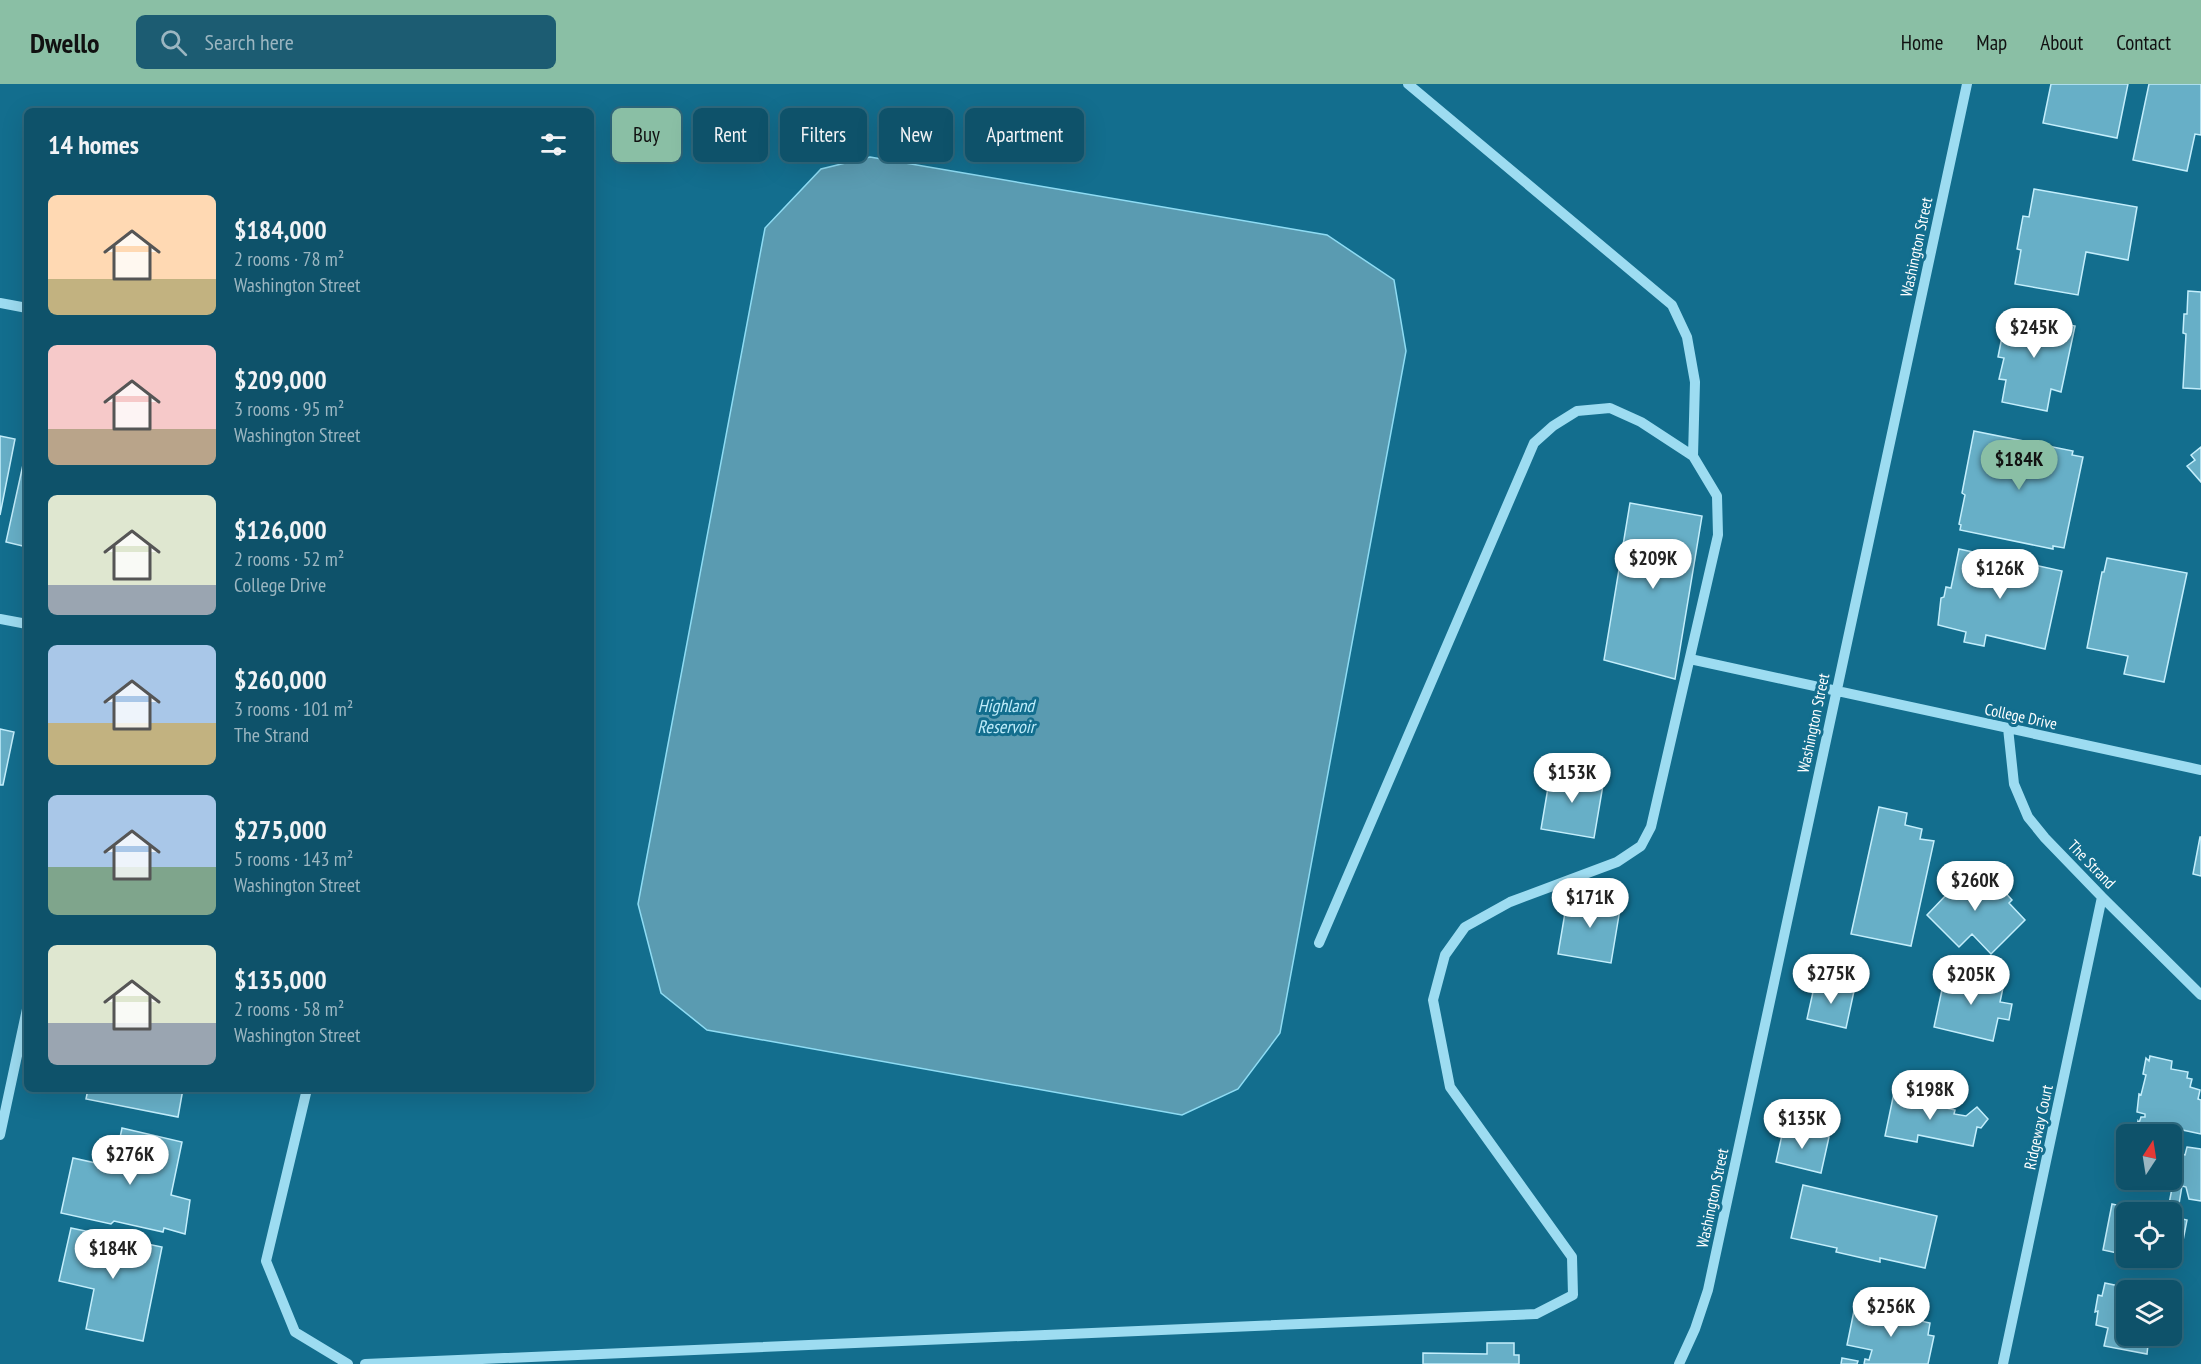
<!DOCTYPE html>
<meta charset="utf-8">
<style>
body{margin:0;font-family:"PT Sans Narrow",sans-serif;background:#1c5c72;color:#f1f3f6;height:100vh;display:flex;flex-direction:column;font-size:22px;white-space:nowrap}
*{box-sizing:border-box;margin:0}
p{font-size:20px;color:#9bb6c1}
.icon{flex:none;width:33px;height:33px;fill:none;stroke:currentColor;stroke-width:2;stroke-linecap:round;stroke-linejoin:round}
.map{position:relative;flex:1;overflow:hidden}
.sheet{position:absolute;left:24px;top:24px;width:570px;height:984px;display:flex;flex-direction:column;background:#0e526a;border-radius:9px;box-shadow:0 6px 24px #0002,0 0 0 2px #2e697e}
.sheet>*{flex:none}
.banner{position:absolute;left:612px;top:24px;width:570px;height:54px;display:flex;gap:12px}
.needle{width:39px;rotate:12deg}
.fabs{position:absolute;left:2116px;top:1040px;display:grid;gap:12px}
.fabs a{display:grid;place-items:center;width:66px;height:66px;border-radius:9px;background:#0e526a;box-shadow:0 6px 24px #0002,0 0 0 2px #2e697e;font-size:30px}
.price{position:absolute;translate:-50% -51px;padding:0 14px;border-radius:21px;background:#fff;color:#222;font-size:20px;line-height:39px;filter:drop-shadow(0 2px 3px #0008)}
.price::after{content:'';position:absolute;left:50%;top:36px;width:18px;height:14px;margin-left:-9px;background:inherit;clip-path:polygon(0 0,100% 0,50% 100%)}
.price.selected{background:#8abfa5;color:#111}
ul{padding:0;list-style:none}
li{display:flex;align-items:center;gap:18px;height:150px;padding:0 24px}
li span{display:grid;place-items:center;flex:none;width:168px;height:120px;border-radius:9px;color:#555}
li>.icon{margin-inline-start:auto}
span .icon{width:72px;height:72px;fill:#fffc;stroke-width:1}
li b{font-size:26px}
h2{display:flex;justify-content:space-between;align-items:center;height:72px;padding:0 24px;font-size:26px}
.tag{padding:0 21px;border-radius:9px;background:#0e526a;box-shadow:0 6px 24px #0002,0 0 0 2px #2e697e;font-size:21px;line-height:54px}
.tag.selected{background:#8abfa5;color:#111}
header{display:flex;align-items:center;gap:36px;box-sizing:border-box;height:84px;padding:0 30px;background:#8abfa5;color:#111}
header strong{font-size:28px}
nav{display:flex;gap:33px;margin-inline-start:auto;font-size:21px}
.search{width:420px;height:54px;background:#1c5c72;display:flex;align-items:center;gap:15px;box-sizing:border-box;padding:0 21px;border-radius:9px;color:#9bb6c1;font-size:22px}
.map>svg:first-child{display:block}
.water{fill:#5a9bb1;stroke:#8edcf4;stroke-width:1.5}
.building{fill:#67afc7;stroke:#c3eefc;stroke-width:1.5}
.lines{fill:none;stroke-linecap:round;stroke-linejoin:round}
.minor{stroke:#9ddcf1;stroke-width:10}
.labels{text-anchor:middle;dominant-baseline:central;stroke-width:6;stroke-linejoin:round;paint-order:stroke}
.street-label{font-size:16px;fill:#fff;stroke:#136e8e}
.water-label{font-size:18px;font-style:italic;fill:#beecfa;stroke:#136e8e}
</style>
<header>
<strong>Dwello</strong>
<div class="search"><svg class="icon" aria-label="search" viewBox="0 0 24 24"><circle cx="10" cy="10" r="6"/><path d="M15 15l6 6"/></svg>Search here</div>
<nav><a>Home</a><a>Map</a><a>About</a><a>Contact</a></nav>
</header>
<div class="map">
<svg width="2201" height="1280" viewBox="0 0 2201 1280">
<rect width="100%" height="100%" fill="#136e8e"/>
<path class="water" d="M870,73l457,78 67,45 12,71 -126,682 -42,56 -56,26 -475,-85 -46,-37 -23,-89 127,-676 56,-59z"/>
<path class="building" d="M2051,0h77l-11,54 -74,-15z
M2149,0h52v51l-6,-1 -8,37 -54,-11z
M2034,105l103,18 -9,53 -42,-8 -8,43 -63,-11 6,-34 -4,-1 6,-33 6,1z
M2188,207l13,1v97l-18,-1 3,-54 -3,-1 1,-19h3z
M2007,228l68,14 -14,66 -10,-3 -4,22 -45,-9 4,-22 -7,-1 5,-21 -6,-1z
M1974,347l99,20 -1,4 11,2 -19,91 -11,-2v3l-93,-19 1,-5 -2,-1 6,-29 -3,-2z
M0,352l15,3 -15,76z
M2201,363v35l-14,-16 8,-6 -4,-5z
M26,367h1v96l-21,-5z
M1630,419l72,13 -27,163 -71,-19z
M1959,465l103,22 -17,78 -59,-14 -2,11 -20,-4 2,-10 -28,-7 3,-27 3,-1 2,-10 5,1z
M2107,474l80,15 -23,109 -40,-8 4,-18 -41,-8 15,-76h2z
M0,645l14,3 -11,53h-3z
M1551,686l53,9 -10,59 -53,-9z
M1879,723l28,6 -2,12 17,4 -2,10 14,2 -23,105 -60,-12z
M2200,753h1v39l-8,-2z
M1973,784l26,26 4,-4 9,10 -3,3 16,17 -34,34 -19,-20 -13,13 -32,-32 21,-22 -9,-10 12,-12 9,10z
M1568,811l53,8 -10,60 -53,-9z
M1946,887l58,12 -4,19 12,2 -3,16 -11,-2 -5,23 -59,-14z
M1815,899l39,8 -8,37 -39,-9z
M2150,972l22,5 -1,8 17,3 -1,6 5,1 -2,8 10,3 -2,9 3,1v34l-28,-6 -1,6h-37l3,-13 1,2 2,-6h4v-3l-8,-2 2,-18 2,1 5,-20 -3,-1 3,-16 3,3z
M1895,1004l27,6 -2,8 35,8 -1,4 12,2 11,-9 11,12 -7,9 -4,-1 -4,19 -55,-11 -1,7 -32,-6z
M88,1005h95l-5,28 -92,-18z
M1784,1042l45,11 -8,36 -45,-11z
M122,1044l60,14 -11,53 19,5 -5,34 -21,-6 -1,4 -49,-11 -3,3 -50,-11 12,-55 41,9z
M2187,1063l14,2v52l-12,-2 -3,-12 -4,-1 -3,18 -3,-1 2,15 9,2 -9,46 -40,-9h34v-45h-12l9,-8 4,-21 -18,-4h17v-26l13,2z
M2126,1070h1v19l-3,-4 -2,1z
M1803,1101l134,31 -12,52 -45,-10v4l-44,-10 1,-4 -46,-10z
M2112,1120l36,8h-21v43l-24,-5z
M71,1144l91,19 -19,94 -57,-12 8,-40 -35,-8z
M2105,1199l33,7h-11v45h22l-2,19 -43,-8 4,-18 -12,-3 2,-14 -3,1 3,-17 4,1z
M1855,1222l75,17 -2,12 6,1 -6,28h-64l1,-5 4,1 3,-10 -25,-5z
M1487,1259h27v12h5v9h-96v-11l64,1z
M1842,1274l16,3 -1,3h-16z"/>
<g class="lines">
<path class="minor" d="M0,219l27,5
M0,535l27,5
M1690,575l511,111
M2008,644l6,56 14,33 17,21 57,59 99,98
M1319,859l215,-500 19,-17 24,-15 33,-3 31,14 52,34 2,-74 -8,-45 -15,-32 -264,-221
M307,1005l-41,172 29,71 53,32
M0,1051l27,-126
M365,1280l1171,-50 37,-19 -1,-38 -122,-170 -17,-87 12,-45 20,-28 45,-25 107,-40 24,-16 10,-19 67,-292 -1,-39 -24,-40
M1679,1280l16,-35 13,-39 259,-1206
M2003,1280l99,-467"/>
</g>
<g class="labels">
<g class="street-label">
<text transform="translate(1916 163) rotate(-78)">Washington Street</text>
<text transform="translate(2021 632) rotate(12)">College Drive</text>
<text transform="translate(1813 639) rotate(-78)">Washington Street</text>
<text transform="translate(2092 780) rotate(46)">The Strand</text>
<text transform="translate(2038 1043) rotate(-78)">Ridgeway Court</text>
<text transform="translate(1712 1114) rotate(-78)">Washington Street</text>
</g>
<g class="water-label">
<text x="1006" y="621">Highland<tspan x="1006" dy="21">Reservoir</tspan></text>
</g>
</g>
</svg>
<div class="fabs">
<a><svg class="needle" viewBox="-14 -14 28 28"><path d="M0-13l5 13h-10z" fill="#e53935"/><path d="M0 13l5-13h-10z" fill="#9bb6c1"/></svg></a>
<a><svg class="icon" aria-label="locate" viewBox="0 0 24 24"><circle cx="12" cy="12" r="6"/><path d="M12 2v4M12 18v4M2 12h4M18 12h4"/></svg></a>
<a><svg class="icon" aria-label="layers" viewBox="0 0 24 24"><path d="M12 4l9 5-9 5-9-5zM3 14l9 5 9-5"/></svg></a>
</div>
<b class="price" style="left:2034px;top:275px">$245K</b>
<b class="price selected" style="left:2019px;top:407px">$184K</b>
<b class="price" style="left:1653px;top:506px">$209K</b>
<b class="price" style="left:2000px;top:516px">$126K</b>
<b class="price" style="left:1572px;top:720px">$153K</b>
<b class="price" style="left:1975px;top:828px">$260K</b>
<b class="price" style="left:1590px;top:845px">$171K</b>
<b class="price" style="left:1831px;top:921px">$275K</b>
<b class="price" style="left:1971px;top:922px">$205K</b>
<b class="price" style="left:1930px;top:1037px">$198K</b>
<b class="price" style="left:1802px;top:1066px">$135K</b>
<b class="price" style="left:130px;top:1102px">$276K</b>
<b class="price" style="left:113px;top:1196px">$184K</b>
<b class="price" style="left:1891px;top:1254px">$256K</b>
<div class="banner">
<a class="tag selected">Buy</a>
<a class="tag">Rent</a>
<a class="tag">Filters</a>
<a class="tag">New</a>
<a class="tag">Apartment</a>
</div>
<section class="sheet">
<h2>14 homes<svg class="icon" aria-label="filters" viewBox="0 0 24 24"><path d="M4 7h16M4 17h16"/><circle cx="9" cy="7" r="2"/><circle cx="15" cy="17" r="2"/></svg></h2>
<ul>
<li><span style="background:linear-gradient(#ffd9b3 70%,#c2b280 0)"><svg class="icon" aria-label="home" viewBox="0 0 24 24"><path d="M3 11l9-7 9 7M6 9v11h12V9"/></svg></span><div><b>$184,000</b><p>2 rooms · 78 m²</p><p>Washington Street</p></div></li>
<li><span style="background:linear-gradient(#f6c9c9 70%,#b9a48a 0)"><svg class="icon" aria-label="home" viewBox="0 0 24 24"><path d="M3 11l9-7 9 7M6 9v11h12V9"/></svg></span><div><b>$209,000</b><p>3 rooms · 95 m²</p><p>Washington Street</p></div></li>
<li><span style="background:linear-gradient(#dfe7d0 75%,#9aa5b1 0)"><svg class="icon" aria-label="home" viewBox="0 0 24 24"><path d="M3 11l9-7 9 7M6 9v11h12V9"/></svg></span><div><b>$126,000</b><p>2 rooms · 52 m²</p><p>College Drive</p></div></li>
<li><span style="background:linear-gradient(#a9c7e8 65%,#c2b280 0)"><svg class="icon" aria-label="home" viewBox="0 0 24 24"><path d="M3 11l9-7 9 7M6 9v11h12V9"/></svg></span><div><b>$260,000</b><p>3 rooms · 101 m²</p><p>The Strand</p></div></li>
<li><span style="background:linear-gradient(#a9c7e8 60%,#7fa58c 0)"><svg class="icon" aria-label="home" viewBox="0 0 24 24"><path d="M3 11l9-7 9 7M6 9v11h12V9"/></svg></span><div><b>$275,000</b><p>5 rooms · 143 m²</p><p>Washington Street</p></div></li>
<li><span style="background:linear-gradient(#dfe7d0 65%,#9aa5b1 0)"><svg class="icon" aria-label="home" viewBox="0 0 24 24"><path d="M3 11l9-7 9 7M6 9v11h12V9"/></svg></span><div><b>$135,000</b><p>2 rooms · 58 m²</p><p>Washington Street</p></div></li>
</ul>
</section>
</div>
